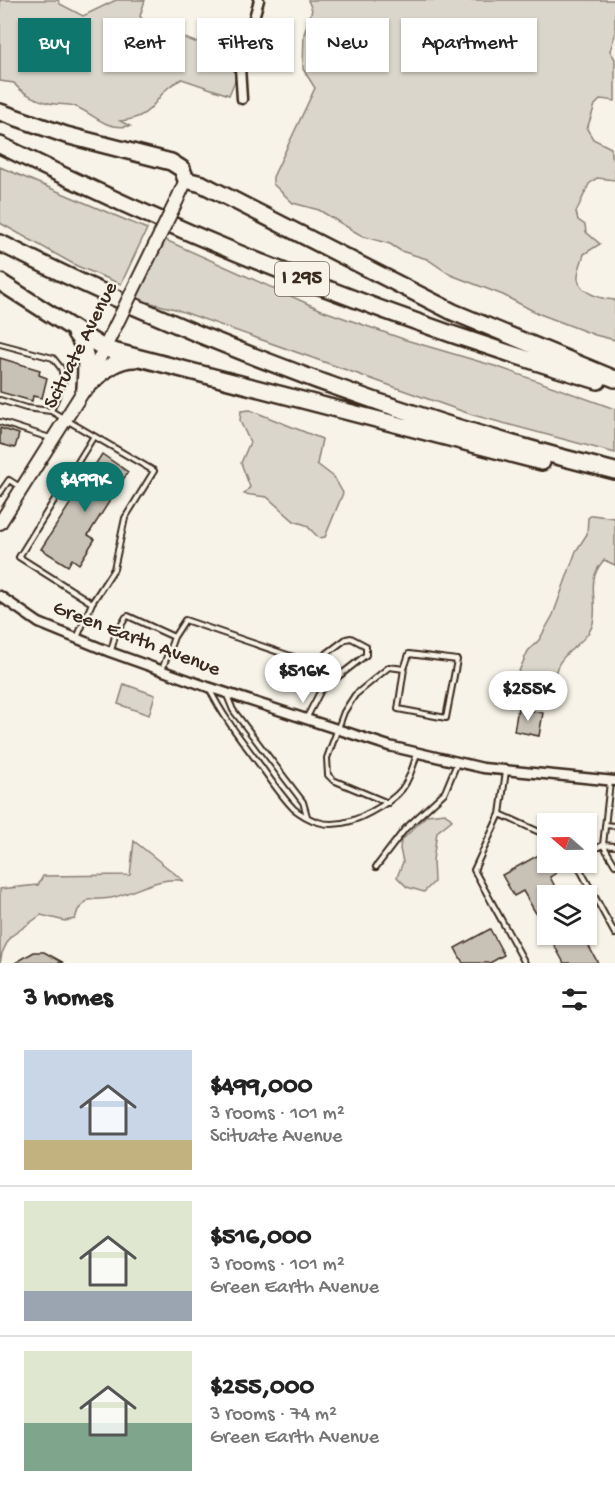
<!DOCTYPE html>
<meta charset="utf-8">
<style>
body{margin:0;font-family:"Gochi Hand",sans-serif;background:#f6f6f6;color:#222;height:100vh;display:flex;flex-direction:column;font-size:22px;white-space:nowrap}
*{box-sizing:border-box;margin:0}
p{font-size:20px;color:#767676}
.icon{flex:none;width:33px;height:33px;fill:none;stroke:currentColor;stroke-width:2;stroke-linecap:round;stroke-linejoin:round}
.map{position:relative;height:963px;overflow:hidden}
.side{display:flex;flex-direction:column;background:#fff;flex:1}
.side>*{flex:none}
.guide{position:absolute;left:18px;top:18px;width:579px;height:54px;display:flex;gap:12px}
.needle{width:39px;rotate:290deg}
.buttons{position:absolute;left:537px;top:813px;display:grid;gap:12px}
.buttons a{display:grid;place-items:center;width:60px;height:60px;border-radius:0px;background:#fff;box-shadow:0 2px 4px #0004;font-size:30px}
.price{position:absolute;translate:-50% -51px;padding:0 14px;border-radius:21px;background:#fff;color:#222;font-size:20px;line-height:39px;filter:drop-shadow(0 2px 3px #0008)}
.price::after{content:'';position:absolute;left:50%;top:36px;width:18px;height:14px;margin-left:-9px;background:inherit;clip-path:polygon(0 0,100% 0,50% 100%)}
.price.on{background:#0f766e;color:#fff}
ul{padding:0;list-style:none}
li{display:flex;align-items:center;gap:18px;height:150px;padding:0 24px}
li+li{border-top:2px solid #e0e0e0}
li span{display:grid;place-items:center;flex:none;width:168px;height:120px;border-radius:0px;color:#555}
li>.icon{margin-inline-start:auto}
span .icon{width:72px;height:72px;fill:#fffc;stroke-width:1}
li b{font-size:26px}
h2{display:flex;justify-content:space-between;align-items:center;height:72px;padding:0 24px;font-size:26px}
.tag{padding:0 21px;border-radius:0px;background:#fff;box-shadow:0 2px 4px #0004;font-size:21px;line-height:54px}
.tag.on{background:#0f766e;color:#fff}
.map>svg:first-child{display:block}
.green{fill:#dbd6cb;stroke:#8b8074;stroke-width:1.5}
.building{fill:#c8c1b6;stroke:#3b2a1e;stroke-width:1.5}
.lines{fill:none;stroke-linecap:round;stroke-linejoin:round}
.service-casing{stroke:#3b2a1e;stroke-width:8}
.minor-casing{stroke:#3b2a1e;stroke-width:13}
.secondary-casing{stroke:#3b2a1e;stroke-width:16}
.motorway-casing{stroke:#3b2a1e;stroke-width:20}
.service{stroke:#f7f3e8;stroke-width:4}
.minor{stroke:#f7f3e8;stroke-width:8}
.secondary{stroke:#f7f3e8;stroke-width:12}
.motorway{stroke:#f7f3e8;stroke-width:15}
.secondary-bridge-casing{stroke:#3b2a1e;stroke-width:16;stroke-linecap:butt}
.secondary-bridge{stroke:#f7f3e8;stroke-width:12}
.labels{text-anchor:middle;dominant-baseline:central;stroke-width:4.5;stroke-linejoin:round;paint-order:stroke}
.shield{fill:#f7f3e8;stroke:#73665b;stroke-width:1.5}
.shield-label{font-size:20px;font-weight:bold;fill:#3b2a1e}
.street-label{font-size:21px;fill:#3b2a1e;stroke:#f7f3e8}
</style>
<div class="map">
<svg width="615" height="963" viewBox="0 0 615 963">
<rect width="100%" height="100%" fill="#f7f3e8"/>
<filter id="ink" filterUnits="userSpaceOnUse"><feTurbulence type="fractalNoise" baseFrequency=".0167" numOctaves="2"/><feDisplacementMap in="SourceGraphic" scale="12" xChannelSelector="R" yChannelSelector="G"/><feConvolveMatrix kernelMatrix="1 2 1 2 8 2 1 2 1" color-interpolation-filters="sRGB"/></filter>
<g filter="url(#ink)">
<path class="green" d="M0,0h58l2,4 23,12 33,-16h29l-5,16 5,7 50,19 20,-6 37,-6 -9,32 -14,33 -47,-16c-30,13 -22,38 -62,42l10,5c-27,4 -33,-11 -56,-20 -6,-2 -12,-1 -19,-2 -12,-1 -35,-11 -41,-21l-14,-2z
M308,0h307v35l-5,16 5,8v42l-14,-2 -6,6 -8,24 6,10 18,9v8l4,5v19l-18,-2 -8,6 -13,28 2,8 7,5 1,7 14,12 -16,10c-2,8 -7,18 -6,25 2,15 25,20 37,21v40l-20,-5 -58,-22 -34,-18 -52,-20 -24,-16 -26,-8 -11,-7 -28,-8 -43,-26 -26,-7 -20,-19v-7l42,-89 -12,-19 1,-35 8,-24z
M0,167l147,62 -26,55 -44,-18 -77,-43z
M161,238l163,73 82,29 92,27 117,42v44l-142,-38 -298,-106 -44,-11z
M250,410l72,29 -5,25 17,13 9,16 -18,44 -6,1 -13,-13 -12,-4 -27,-24 -23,-3 6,-7 -9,-24 9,-21 -10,-21 1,-10z
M592,515l23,3v47l-11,-5c-20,22 -5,40 -11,63 -5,20 -32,28 -37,48 -1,6 0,13 0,19l-19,-3 -9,3 -5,9 -11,7 -6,-6 22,-49 11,-11 14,-25 23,-64 11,-17 1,-16z
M124,684l31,11 -6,20 -31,-11z
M445,813l7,7 -15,12 -4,28 1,22 -10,10 -17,-5 -10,-10 6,-15 -3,-13 1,-8 26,-26z
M134,841l50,40c-25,-6 -49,12 -73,17 -7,1 -16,1 -23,2l-10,10 -3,9 -10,2 -24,-6 -31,22 -8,16 -2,10v-74l38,-4 5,-9 87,-1z"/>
<path class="building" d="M0,358l40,12 -1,5 8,3 -5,20 -9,-2 -1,5 -32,-9z
M0,428l19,6 -4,14 -15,-4z
M102,454l26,18 -40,63 7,4 -16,25 -7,-5 -4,7 -27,-17z
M518,708l25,5 -4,23 -25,-5z
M544,852l4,10h2l6,11 -6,4 10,19h-12v38l-25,-43 -9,5 -12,-21z
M490,929l14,26 -14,8h-27l-8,-15z
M548,934h34l16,29h-34z
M34,952h10l20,11h-49z"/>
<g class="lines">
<g class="service-casing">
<path id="service" d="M0,344l53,14 8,10 3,12 -13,31
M0,400l26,8 25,3 103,60 -29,47 -11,51 -22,34
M0,422l50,16
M0,493l9,-13 11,7
M174,637l11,-17 123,42 10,-2 28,-21 5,-1 15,8v9l-45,35 -15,29
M77,638l15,-35 -73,-46 75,-121
M111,651l4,-15 11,-19 2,-1 46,21 -12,33
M209,688c13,27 30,49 48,73 12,16 23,34 37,48 6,5 17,11 24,13 19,6 37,-1 53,-10 30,-16 37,-25 46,-59
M226,693l7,17 70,92 4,14
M506,771l-6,43 -26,56 51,93
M610,782l-7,63 12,20
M388,803l-55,-23 -5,-5 -1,-17 17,-46 11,-17 34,-28 15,2 -6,40 48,9 11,-58 -48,-6 -5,15
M500,814l48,22
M605,825l10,1
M586,853l17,-8 12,1
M576,862l39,72
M376,867l29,-38 40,-37 12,-29"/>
</g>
<g class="minor-casing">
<path id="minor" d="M242,99l-2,-32 19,-67
M0,596l39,27 71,29 98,35 181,59 94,22 132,13"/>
</g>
<g class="secondary-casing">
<path id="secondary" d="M177,200l9,-20
M0,523l82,-130 34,-68"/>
</g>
<g class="motorway-casing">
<path id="motorway" d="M0,112l66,23 105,27 11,7 4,11 16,4 251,128 162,67
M0,145c192,95 392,175 598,236
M0,243c195,98 403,176 615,228
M0,282l105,67 437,113
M75,333c14,16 11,35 10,55
M85,388c15,-13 28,-29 50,-29"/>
</g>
<use href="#service" class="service"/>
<use href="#minor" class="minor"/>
<use href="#secondary" class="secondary"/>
<use href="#motorway" class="motorway"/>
<g class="secondary-bridge-casing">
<path id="secondary-bridge" d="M116,325l61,-125"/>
</g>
<use href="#secondary-bridge" class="secondary-bridge"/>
</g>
</g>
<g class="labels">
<rect class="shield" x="275" y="262" width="54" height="34" rx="4.5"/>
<g class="shield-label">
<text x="302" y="279">I 295</text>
</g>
<g class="street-label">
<text transform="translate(82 346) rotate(-63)">Scituate Avenue</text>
<text transform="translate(136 640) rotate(21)">Green Earth Avenue</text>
</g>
</g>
</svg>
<div class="buttons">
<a><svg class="needle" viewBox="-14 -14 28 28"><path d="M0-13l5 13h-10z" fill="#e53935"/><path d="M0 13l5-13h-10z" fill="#767676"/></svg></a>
<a><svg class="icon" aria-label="layers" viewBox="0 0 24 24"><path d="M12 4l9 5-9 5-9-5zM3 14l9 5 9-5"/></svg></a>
</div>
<b class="price on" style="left:85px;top:513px">$499K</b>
<b class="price" style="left:303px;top:704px">$516K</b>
<b class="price" style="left:528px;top:722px">$255K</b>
<div class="guide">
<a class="tag on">Buy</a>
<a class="tag">Rent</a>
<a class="tag">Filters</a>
<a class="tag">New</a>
<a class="tag">Apartment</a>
</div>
</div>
<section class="side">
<h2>3 homes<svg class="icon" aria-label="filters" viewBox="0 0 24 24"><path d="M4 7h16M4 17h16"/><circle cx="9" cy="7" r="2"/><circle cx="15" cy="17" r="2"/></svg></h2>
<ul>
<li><span style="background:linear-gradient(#c9d6e8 75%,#c2b280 0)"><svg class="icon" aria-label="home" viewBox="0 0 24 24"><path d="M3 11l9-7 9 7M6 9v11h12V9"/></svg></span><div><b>$499,000</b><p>3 rooms · 101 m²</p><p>Scituate Avenue</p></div></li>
<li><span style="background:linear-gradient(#dfe7d0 75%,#9aa5b1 0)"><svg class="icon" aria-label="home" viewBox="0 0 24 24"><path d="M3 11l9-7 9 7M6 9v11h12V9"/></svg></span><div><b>$516,000</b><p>3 rooms · 101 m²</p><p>Green Earth Avenue</p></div></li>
<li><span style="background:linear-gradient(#dfe7d0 60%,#7fa58c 0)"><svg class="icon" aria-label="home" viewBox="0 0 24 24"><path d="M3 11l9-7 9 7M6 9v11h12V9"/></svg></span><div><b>$255,000</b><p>3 rooms · 74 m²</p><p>Green Earth Avenue</p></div></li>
</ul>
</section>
